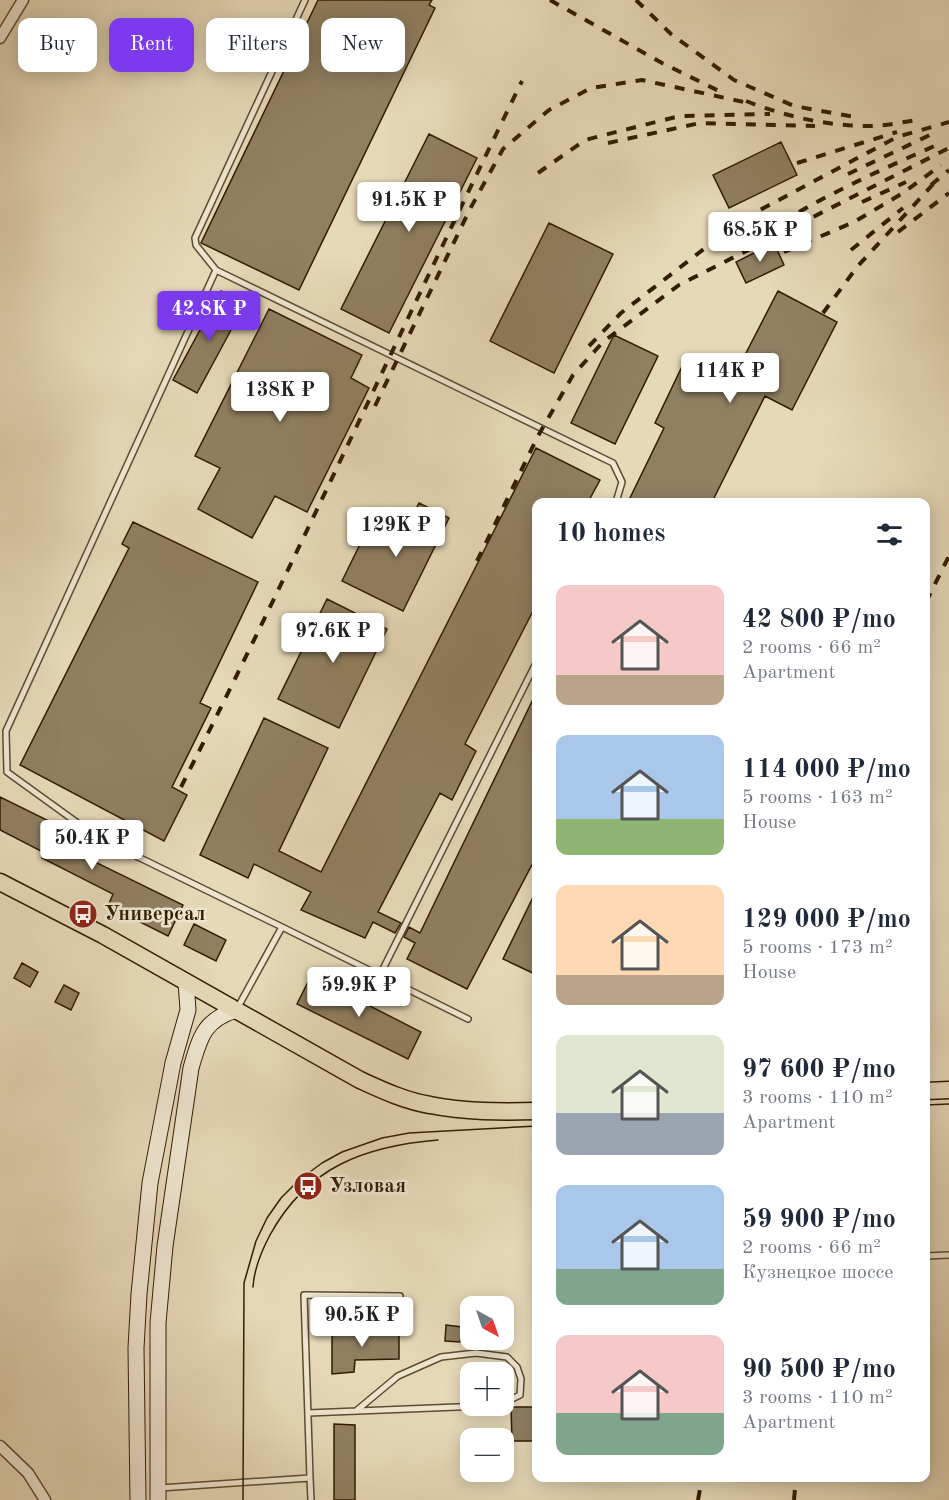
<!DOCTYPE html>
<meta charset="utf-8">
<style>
body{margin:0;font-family:"Old Standard TT",serif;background:#f6f6f7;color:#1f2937;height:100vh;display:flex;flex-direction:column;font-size:22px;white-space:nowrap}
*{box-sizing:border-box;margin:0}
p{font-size:20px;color:#747a83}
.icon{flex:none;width:33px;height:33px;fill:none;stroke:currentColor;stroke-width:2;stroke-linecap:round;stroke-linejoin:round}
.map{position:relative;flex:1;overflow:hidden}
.panel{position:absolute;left:532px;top:498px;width:398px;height:984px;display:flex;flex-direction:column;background:#fff;border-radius:12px;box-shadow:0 3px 15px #0003}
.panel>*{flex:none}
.hud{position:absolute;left:18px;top:18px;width:424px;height:54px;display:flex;gap:12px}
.needle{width:39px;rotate:140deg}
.controls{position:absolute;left:460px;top:1296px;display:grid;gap:12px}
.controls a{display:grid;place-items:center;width:54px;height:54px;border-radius:12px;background:#fff;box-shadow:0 3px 15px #0003;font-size:30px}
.price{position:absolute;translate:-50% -51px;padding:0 14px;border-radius:6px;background:#fff;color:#222;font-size:20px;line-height:39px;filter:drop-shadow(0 2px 3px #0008)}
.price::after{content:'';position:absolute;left:50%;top:36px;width:18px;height:14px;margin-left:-9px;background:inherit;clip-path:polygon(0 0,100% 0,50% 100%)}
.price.active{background:#7c3aed;color:#fff}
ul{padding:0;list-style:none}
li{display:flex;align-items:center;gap:18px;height:150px;padding:0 24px}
li span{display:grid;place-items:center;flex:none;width:168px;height:120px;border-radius:12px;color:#555}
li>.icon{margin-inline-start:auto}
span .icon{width:72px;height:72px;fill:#fffc;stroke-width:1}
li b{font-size:26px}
h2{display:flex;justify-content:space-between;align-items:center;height:72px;padding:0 24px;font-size:26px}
.chip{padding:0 21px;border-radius:12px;background:#fff;box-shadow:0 3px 15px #0003;font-size:21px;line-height:54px}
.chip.active{background:#7c3aed;color:#fff}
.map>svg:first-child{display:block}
.building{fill:#907f61;stroke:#321d02;stroke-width:1.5}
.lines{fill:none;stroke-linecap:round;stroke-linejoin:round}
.lane-casing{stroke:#5f4c30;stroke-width:8}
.street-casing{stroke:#5f4c30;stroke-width:13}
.secondary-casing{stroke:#321d02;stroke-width:17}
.primary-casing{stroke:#321d02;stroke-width:19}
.lane{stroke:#efe6d1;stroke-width:5}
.street{stroke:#efe6d1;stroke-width:10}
.secondary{stroke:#efe6d1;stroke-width:15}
.primary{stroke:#e6d9b8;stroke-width:16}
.tram{stroke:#321d02;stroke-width:1.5}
.rail{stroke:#321d02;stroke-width:4;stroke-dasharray:10 10;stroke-linecap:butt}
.labels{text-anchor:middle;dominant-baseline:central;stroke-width:5;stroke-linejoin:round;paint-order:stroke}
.poi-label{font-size:21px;font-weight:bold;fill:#321d02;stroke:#efe6d1;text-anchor:start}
</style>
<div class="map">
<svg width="949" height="1500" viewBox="0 0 949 1500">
<rect width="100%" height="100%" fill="#e6d9b8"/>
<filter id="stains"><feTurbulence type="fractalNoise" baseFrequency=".00333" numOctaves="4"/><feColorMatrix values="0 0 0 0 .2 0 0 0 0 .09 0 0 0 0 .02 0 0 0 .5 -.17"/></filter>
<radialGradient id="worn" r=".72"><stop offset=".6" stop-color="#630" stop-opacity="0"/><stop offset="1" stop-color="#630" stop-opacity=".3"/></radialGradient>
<path class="building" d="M318,0h114l-3,5 6,3 -136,282 -98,-47z
M429,134l48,24 -88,175 -48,-24z
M781,142l16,33 -68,33 -16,-33z
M549,223l64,31 -59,119 -64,-32z
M774,243l10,22 -38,18 -10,-21z
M221,291l24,13 -48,89 -24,-13z
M778,291l59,31 -45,88 -27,-14 -53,106h-84l36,-74 -9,-5 33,-69 44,26z
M269,309l93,46 -11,23 18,10 -62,124 -32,-16 -23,42 -54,-29 22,-41 -25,-12z
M614,335l44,21 -43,88 -44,-21z
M536,448l64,32 -12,22h-51v101l-72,141 11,7 -24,49 -12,-7 -62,119 23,11 -6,10 -22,-11 -8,16 -64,-28 10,-18 -57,-28 -6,14 -48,-23 64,-137 64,30 -49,103 42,21z
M419,503l30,15 -46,93 -61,-30 29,-59 31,15z
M133,522l125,60 -58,121 11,5 -39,79 15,8 -23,46 -144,-76 109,-217 -7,-4z
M327,599l60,30 -48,99 -61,-29z
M537,691v164l-70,134 -60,-30 8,-16 -11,-6 5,-10 11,6z
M0,797l49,24 -7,15 141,69 -15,31 -60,-30 5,-12 -71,-36 3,-5 -45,-23z
M537,889v86l-34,-16z
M194,924l32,16 -10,21 -32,-16z
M22,963l16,9 -8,15 -16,-9z
M311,976l110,56 -13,27 -111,-55z
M64,985l15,8 -8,17 -16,-8z
M446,1325l16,2 -2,15 -15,-1z
M332,1331h67v28l-44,1 -1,12 -22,2z
M511,1407h26v34h-25z
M334,1424l21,1v75h-21z"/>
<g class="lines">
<g class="lane-casing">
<path id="lane" d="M216,270l-20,-25 -1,-7 110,-238
M282,927l-185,-90 -90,-65 -1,-41 210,-461 397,193 9,19 -6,20
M380,975l157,-314
M238,1007l44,-80 186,92
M926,1256l23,-1
M356,1411l42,-35 43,-19 35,-4 31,4 10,10 4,12 -1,16 -16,8
M308,1413l174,-7
M310,1478l1,22
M160,1488l150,-10 -6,-183 96,1"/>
</g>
<g class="street-casing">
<path id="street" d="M0,38l23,-38
M0,1446l28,27 17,27"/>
</g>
<g class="secondary-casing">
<path id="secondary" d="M138,1500l-2,-152 3,-54 11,-111 23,-120 15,-53 -2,-28
M158,1500v-177l7,-77 26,-178c9,-31 13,-48 45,-58"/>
</g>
<g class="primary-casing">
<path id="primary" d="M0,882l103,53 257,145c22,10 45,21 70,25 35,7 71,7 107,6
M926,1091l23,-1"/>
</g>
<use href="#lane" class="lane"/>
<use href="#street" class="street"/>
<use href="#secondary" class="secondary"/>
<use href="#primary" class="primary"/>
<path class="tram" d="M926,1105l23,-1
M253,1287c1,-17 9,-37 17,-52 37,-68 95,-89 168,-95
M243,1500l1,-217 12,-42 11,-23 14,-20 18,-18 23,-17 20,-11 40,-14 27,-5 128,-7"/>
<path class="rail" d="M550,0l112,63 59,29
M636,0l35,34 63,46 60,26 61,11
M746,101c41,16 85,26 129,25 14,-1 28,-4 42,-6
M608,143l92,-20 115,3
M797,163l100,-31
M538,173l47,-33 39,-10 56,-14 90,-2
M848,174l84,-40
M931,185l18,-15
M862,202l44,-20
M898,232l51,-39
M765,233c54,-36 116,-63 176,-90
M851,250l52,-42
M784,252l70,-30 49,-29 38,-28
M823,313l34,-46 79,-86
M589,346l32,-33 88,-68 51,-35 137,-73 52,-15
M375,406l95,-197 33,-60 46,-39 42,-22 51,-8 111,24
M477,561l61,-125 35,-61 30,-33 76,-57 270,-137
M926,602l23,-46
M181,787c118,-233 226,-471 341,-706
M698,1500l4,-22
M794,1500l2,-22"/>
</g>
<defs>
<g id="bus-disc" transform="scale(1.5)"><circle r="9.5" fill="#8f2418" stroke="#efe6d1"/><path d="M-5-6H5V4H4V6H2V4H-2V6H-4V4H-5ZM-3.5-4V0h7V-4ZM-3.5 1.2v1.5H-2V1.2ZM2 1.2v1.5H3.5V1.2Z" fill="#fff"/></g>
</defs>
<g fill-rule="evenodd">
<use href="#bus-disc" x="83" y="914"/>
<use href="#bus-disc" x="308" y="1186"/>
</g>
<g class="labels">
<g class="poi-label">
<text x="104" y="914">Универсал</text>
<text x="329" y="1186">Узловая</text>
</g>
</g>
<rect width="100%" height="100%" filter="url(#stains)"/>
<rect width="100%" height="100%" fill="url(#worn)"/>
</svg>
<div class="controls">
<a><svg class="needle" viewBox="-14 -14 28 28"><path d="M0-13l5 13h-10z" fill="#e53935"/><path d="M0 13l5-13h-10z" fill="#747a83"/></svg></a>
<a>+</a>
<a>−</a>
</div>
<b class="price" style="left:409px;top:233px">91.5K ₽</b>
<b class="price" style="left:760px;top:263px">68.5K ₽</b>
<b class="price active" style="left:209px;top:342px">42.8K ₽</b>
<b class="price" style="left:730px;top:404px">114K ₽</b>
<b class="price" style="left:280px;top:423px">138K ₽</b>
<b class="price" style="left:396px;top:558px">129K ₽</b>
<b class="price" style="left:333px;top:664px">97.6K ₽</b>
<b class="price" style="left:92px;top:871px">50.4K ₽</b>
<b class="price" style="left:359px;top:1018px">59.9K ₽</b>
<b class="price" style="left:362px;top:1348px">90.5K ₽</b>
<div class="hud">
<a class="chip">Buy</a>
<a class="chip active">Rent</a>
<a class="chip">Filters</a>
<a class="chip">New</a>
</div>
<section class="panel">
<h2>10 homes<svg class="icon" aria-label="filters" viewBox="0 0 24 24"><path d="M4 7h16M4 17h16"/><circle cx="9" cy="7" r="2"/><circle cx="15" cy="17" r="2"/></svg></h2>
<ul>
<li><span style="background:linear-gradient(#f6c9c9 75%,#b9a48a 0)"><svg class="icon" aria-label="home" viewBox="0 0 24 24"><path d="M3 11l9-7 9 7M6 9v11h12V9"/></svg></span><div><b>42 800 ₽/mo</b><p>2 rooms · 66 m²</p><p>Apartment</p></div></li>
<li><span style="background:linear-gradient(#a9c7e8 70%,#8fb573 0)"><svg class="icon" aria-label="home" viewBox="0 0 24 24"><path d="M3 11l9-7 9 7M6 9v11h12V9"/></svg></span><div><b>114 000 ₽/mo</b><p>5 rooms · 163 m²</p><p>House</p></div></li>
<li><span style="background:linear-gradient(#ffd9b3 75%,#b9a48a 0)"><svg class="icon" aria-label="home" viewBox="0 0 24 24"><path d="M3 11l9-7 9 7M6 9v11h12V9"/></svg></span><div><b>129 000 ₽/mo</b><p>5 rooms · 173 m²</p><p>House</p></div></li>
<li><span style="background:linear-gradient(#dfe7d0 65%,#9aa5b1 0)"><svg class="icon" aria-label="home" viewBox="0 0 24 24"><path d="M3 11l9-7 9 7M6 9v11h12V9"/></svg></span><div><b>97 600 ₽/mo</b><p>3 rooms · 110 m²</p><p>Apartment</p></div></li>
<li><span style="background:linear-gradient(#a9c7e8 70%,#7fa58c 0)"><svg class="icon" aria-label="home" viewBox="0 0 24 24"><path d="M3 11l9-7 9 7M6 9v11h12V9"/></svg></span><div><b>59 900 ₽/mo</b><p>2 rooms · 66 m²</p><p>Кузнецкое шоссе</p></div></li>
<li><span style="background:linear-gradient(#f6c9c9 65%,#7fa58c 0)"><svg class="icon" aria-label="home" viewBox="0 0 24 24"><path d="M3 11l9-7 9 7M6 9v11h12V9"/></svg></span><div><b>90 500 ₽/mo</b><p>3 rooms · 110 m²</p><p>Apartment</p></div></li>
</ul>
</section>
</div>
